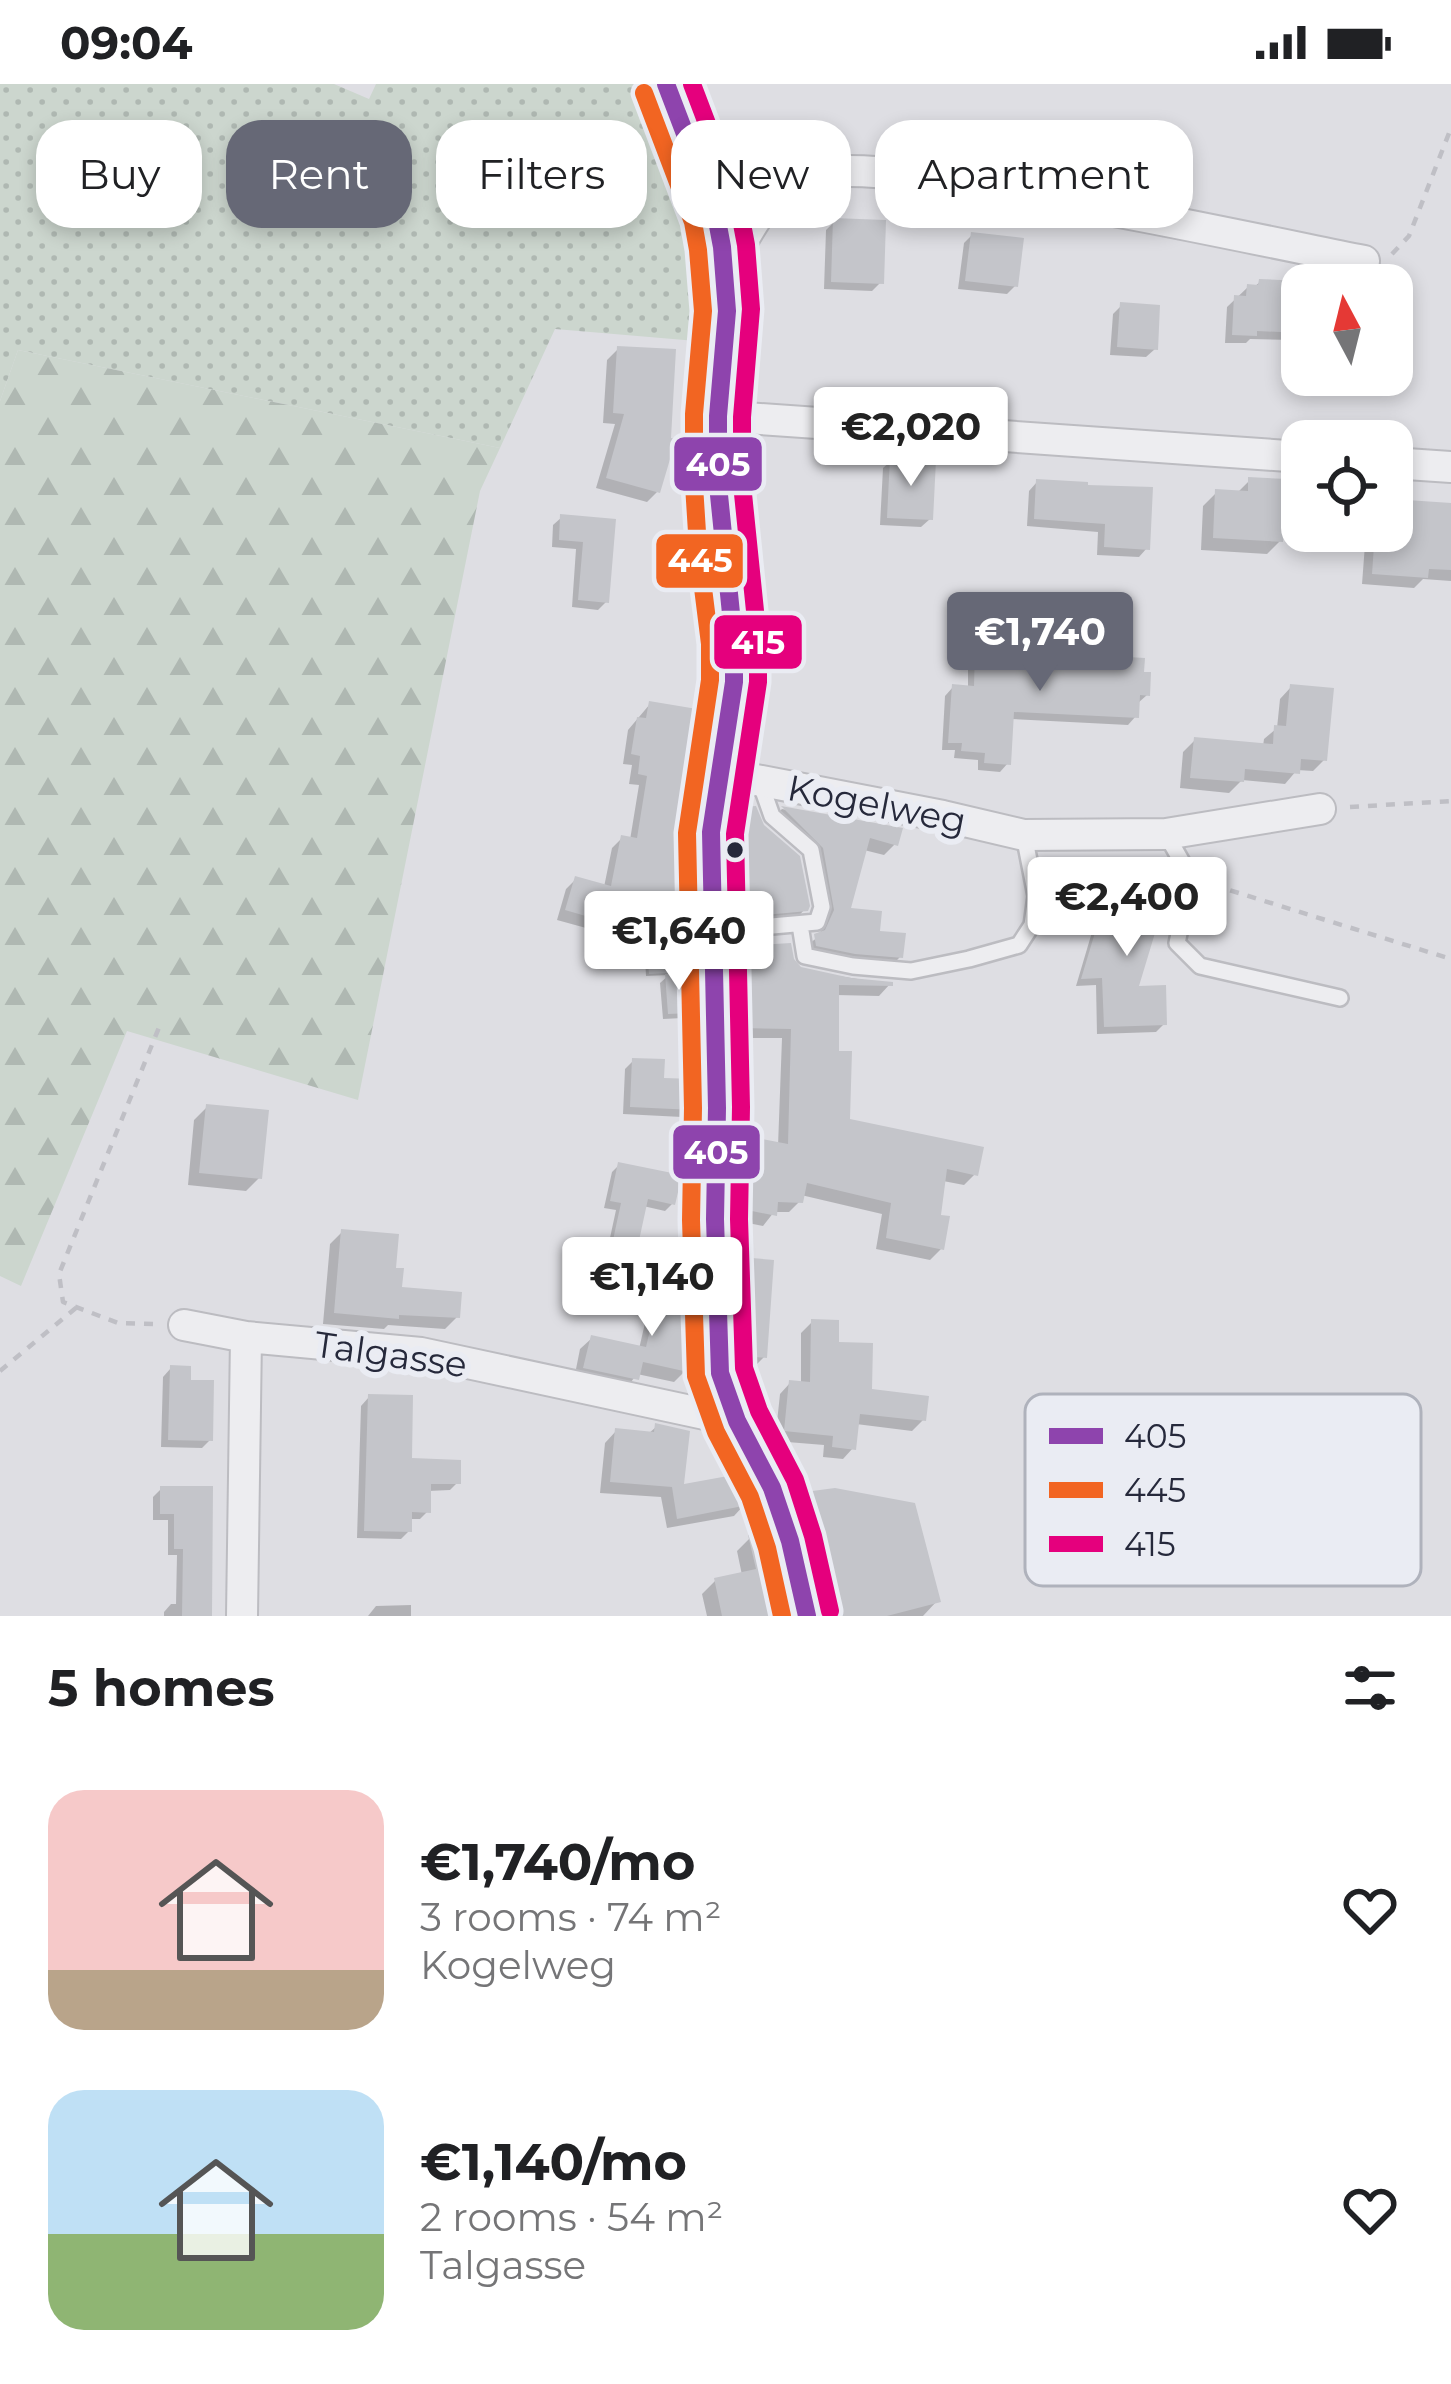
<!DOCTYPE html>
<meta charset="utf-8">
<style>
body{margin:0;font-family:Montserrat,sans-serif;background:#f6f6f6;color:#202124;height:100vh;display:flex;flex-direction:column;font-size:45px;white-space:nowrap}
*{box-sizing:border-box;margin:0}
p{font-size:39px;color:#757577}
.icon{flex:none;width:66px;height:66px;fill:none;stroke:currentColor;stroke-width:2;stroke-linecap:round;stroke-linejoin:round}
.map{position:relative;height:1532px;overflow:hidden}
.panel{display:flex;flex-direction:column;background:#fff;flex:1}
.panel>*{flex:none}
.banner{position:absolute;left:36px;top:36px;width:1380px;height:108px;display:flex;gap:24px}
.needle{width:78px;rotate:353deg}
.buttons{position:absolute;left:1281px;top:180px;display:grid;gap:24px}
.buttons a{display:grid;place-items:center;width:132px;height:132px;border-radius:24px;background:#fff;box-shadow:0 6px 18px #0003;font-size:60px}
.price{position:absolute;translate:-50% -102px;padding:0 27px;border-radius:12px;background:#fff;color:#222;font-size:39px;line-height:78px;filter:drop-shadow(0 3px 6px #0008)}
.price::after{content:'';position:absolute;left:50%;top:72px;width:36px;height:27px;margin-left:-18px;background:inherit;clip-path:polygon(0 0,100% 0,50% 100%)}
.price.selected{background:#666876;color:#fff}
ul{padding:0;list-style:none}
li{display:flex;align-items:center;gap:36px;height:300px;padding:0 48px}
li span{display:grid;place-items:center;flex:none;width:336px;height:240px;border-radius:36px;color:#555}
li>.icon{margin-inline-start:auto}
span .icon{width:144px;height:144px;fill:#fffc;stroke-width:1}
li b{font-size:51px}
h2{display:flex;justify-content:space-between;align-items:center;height:144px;padding:0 48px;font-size:51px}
.tag{padding:0 42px;border-radius:36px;background:#fff;box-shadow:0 6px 18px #0003;font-size:42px;line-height:108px}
.tag.selected{background:#666876;color:#fff}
.status{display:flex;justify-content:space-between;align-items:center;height:84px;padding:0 60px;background:#fff;direction:ltr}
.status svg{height:33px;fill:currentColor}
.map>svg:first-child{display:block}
.grass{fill:url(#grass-dots)}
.forest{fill:url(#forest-firs)}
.shadow{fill:#0003}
.building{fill:#c4c5ca}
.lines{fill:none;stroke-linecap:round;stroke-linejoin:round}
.service-casing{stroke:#bcbcc1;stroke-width:20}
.minor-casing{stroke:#bcbcc1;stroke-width:34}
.tertiary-casing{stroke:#bcbcc1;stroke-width:40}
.path{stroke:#bfbfc5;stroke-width:4.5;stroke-dasharray:9 9;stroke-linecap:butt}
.service{stroke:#ededf0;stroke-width:15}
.minor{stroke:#ededf0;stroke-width:30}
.tertiary{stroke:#ededf0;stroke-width:36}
.bus-1-casing{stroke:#eaecf3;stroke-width:27}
.bus-2-casing{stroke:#eaecf3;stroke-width:27}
.bus-3-casing{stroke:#eaecf3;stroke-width:27}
.bus-1{stroke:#8e44ad;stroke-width:18}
.bus-2{stroke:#f26522;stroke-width:18}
.bus-3{stroke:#e5007d;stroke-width:18}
.bus-dot{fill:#26293b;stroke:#eaecf3;stroke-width:4.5}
.labels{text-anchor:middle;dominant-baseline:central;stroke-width:12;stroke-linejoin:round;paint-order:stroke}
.street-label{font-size:36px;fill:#26293b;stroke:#eaecf3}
.key{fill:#eaecf3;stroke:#afb2bc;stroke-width:3}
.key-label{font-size:33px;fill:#26293b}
.line-badge{stroke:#eaecf3;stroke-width:4.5}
.badge-label{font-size:33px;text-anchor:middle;font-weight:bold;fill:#fff}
</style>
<div class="status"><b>09:04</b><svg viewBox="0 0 49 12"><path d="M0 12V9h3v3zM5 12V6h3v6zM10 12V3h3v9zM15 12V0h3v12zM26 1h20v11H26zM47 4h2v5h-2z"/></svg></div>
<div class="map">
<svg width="1451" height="1532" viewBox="0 0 1451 1532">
<defs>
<pattern id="grass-dots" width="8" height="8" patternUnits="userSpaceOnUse" patternTransform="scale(3)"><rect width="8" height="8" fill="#ccd6ce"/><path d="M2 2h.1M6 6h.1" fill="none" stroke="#afb8b2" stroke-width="1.8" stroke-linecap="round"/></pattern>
<pattern id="forest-firs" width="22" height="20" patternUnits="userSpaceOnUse" patternTransform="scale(3)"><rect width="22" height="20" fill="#ccd6ce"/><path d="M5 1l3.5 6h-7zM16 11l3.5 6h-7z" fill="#afb8b2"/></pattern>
</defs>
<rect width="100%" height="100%" fill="#dedee3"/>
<path class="grass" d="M0,0h334l35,15 7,-15h262l55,112 16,83 -1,63 -153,-13 -55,119 -482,-98 -18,51z"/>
<path class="forest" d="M18,266l482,98 -20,43 -122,609 -231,-69 -106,255 -21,-10v-875z"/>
<path class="shadow" d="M835,137l46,61 -9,9 -48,-2 2,-59z
M972,151l43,51 -8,8 -49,-5 6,-46z
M1260,198l44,2 -3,48 -8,8 -43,-1 -4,4h-21l2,-36 21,-20h6z
M1121,222l34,43 -9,8 -36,-2 3,-41z
M618,265l40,142 -11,11 -51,-14 19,-64 -12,-1 4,-63z
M892,376l38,59 -9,8 -41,-2 3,-57z
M1250,396l30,61 -13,13 -66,-4 2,-44 13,-13 20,1z
M1037,398l110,66 -8,9 -42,-2 1,-23 -71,-6 2,-35z
M1392,418l59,3v76l-28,-2 -9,9 -52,-4 4,-53h26z
M562,433l51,4 -7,81 -8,8 -26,-3 4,-58 -24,-2 1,-22z
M976,568l171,43 -9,8 -2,13 -8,9 -117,-6 -3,44 -8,9 -22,-2v-10l-24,-2 1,-8h-13l3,-54 8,-9 15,1v-28z
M1291,603l33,73 -11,11 -16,-1 -12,14 -43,-4 -13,13 -49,-5 3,-36 12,-12 68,6 1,-7 13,-11 3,-29z
M650,620l22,207 -10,10 -34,-7 -3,12 -10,10 -58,-16 9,-31 10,-10 28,8 8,-39 10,-10 8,2 9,-55 -10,-1 3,-19 -9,-1 5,-34z
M782,725l117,22 -4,13 -11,11 -20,-5 -17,60 53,47 -11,11 -85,-20 15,-12 5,-13 -12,-64 -40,-40z
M739,726l66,99 -13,14 -62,5 -5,-105z
M1111,803l24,103 29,34 -8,8 -59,2 -1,-49 -20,1 27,-91z
M743,865l48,12 9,9 90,14 -11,12 -43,-1v58l11,69 128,52 -11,11 -21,-4 -6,36 4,32 -11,11 -54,-11 6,-35 -81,-19 -1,6 -11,11h-15l-11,14 -25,-5 14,-68 11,-11 15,4 4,-108h-51l1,-78z
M682,869l7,59 -6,6 -20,1 -3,-36 9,-8 -23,1 -1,-18 4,-3z
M633,977l28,20 30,28 -9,8 -59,-3 2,-45z
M207,1023l52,71 -13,13 -58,-6 6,-65z
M619,1081l53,39 -7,7 -22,-5 -11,52 -7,7 -20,-4 11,-51 -12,-2 8,-36z
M342,1148l51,39 6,19 58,27 -12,12 -57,-4 -4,4 -61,-5 7,-80z
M741,1176l23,97 -13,13 -21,-1 -2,-96z
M662,1202l23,85 -11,11 -37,-8 -12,16 -51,-11 6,-30 12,-11 47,11 12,-52z
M812,1238l24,23 33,46 54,29 -11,11 -56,-7 -3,24 -10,11 -20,-2 1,-12 -49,-4 5,-47 10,-11 11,1v-51z
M171,1284l17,15 22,57 -8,8 -41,-1 2,-70z
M369,1313l40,64 49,21 -8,8 -22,1v20l-8,8h-11v12l-8,8 -44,-1 4,-132z
M656,1343l25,61 64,16 -11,12 -67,12 -6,-31 -61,-4 5,-50 11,-12 32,3z
M161,1405h49l-1,127h-45v-4l7,-8h5l1,-49h-9v-35h-15v-23z
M799,1411l138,106 -14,15h-112l-28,-104z
M750,1454l31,78h-74l-5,-22 13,-13 27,-6 -5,-24z
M411,1521v11h-43l8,-10z"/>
<path class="building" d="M833,134l53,2 -2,64 -53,-2z
M971,148l53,6 -6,49 -53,-6z
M1259,195l43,2v52l-45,-2v5l-25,-1 2,-40 12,1 1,-12 11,1z
M1120,218l40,3 -2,45 -41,-3z
M617,262l59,3 -5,89 5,1 -16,54 -54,-15 18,-64 -11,-1z
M890,373l46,3 -3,60 -46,-2z
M1248,393l39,2 -4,63 -70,-4 2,-49 33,2z
M1036,395l52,3v3l65,2 -3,63 -46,-3 1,-23 -71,-5z
M1392,415l59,4v67l-22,-1 -1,9 -56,-4 3,-43h17z
M560,430l56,5 -7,84 -31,-3 5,-58 -24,-2z
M975,565h63l37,2v3l70,4 -1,14h7l-1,24 -10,-1 -1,23 -125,-6 -3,53 -27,-2 1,-10 -24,-2 1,-8h-14l4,-59 22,2z
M1290,600l44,4 -7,73 -26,-2 -1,15 -55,-5 -1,13 -54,-4 4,-41 79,7 1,-19 12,1z
M649,617l54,9 -23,136 7,1 -13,65 -40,-8 -7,24 -62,-18 10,-34 36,10 10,-51 16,3 10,-62 -9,-2 2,-18 -9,-2 6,-37 9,1z
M756,722l8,19 36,31 10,50 -2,5 -66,6v-10h-7l-1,-74 4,-26z
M781,722l122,22 -5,18 -28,-8 -19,70 31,3 -2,20 26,2 -3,25 -48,-4 -39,-8 -2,-12 11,-4 9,-20 -11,-62z
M1110,799l55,17 -26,86 27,-1 1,40 -63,2 -2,-49 -21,1z
M791,859l3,16 7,8 50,11 42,4v4l-54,-1v66h13l-2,68 134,28 -6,29 -31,-7 -6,46 9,1 -6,34 -58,-12 5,-35 -84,-20 -4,20 -25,-1 -1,14 -30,-6 15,-71 26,5 3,-115 -50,-1v-82z
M685,865l1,23 -37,2 -2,-22z
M692,887v42l-24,1 -3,-40z
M632,974l33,1 -1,19 30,1v31l-64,-3z
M206,1020l63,6 -7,69 -63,-6z
M618,1078l64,13 -7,30 -27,-6 -13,60 -25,-5 11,-51 -11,-2z
M341,1145l58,5 -3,34h8l-2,19 60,5 -2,26 -61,-3v4l-65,-6z
M740,1173l34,3 -7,98 -25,-2z
M661,1199l34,7 1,47 -8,35 -45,-10 -4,18 -56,-12 8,-33 55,12z
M811,1235l28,1v22l34,1 -1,46 57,7 -3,25 -66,-7 -4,36 -24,-3 1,-11 -49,-5 5,-51 21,2z
M170,1281l21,1v14h23l-1,61 -45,-1z
M368,1310l45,1 -1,63 49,2v24h-30v29l-19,-1v20l-48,-1z
M655,1339l35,8 -6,53 55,-10 5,10 4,21 -71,14 -5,-32 -62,-5 5,-54 39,4z
M160,1402h53l-1,130h-30l1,-67h-9v-35h-14z
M835,1404l80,15 26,99 -54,14h-58l-17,-80 -15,-43z
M763,1448l21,84h-62l-8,-38 42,-9 -8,-34z"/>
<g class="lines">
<g class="service-casing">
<path id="service" d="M1166,750l25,44 -14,65 23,23 140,32
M800,841l5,31 48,10 58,5 58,-12 50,-14 13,-20 4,-29 -12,-61
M715,847l102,-9 5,-15 -11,-57 -39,-34 -12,-34"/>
</g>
<g class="minor-casing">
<path id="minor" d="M725,188c19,-32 36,-74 71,-92 43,-22 151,2 199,10 124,20 246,46 369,71
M718,332l584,41
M1392,379l59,4
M720,689l223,43 81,19 142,-1 154,-25
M184,1241l62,12 175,16 316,68
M242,1532l4,-279"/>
</g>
<g class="tertiary-casing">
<path id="tertiary" d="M666,0l50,131 6,32 5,64 -9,105v69l4,60 12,98v39l-23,150 6,276 -2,111 5,154 17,48 35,67 18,53 17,75"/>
</g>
<path class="path" d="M1392,170l17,-18 42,-108
M1350,723l101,-6
M1213,801l238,74
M153,1240l-35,-1 -55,-21 -4,-28 101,-249
M0,1287l77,-64"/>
<use href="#service" class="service"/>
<use href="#minor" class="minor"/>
<use href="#tertiary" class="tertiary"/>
<g class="bus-1-casing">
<path id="bus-1" d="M666,0l50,131 6,32 5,64 -9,105v69l16,158v39l-23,150 6,276 -2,111 5,154 17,48 35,67 18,53 17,75"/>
</g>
<g class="bus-2-casing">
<path id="bus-2" d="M644,9l49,129 5,28 5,61 -9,103v71l4,63 12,96v36l-23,153 6,275 -2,112 5,156 20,56 34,65 17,51 15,68"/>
</g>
<g class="bus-3-casing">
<path id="bus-3" d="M692,0l47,124 7,37 5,64 -9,108v67l16,156v42l-23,152 6,273 -2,112 5,149 15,43 36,69 18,56 17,75"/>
</g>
<use href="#bus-1" class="bus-1"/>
<use href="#bus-2" class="bus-2"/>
<use href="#bus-3" class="bus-3"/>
</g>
<circle class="bus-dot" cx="735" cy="766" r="10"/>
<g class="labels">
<g class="street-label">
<text transform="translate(877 720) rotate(11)">Kogelweg</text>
<text transform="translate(391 1270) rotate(8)">Talgasse</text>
</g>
</g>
<rect x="1025" y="1310" width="396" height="192" rx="18" class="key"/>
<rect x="1049" y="1344" width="54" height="16" fill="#8e44ad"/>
<rect x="1049" y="1398" width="54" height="16" fill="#f26522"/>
<rect x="1049" y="1452" width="54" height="16" fill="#e5007d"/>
<g class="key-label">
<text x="1124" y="1364">405</text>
<text x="1124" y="1418">445</text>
<text x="1124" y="1472">415</text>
</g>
<g class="line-badge">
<rect x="672" y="351" width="92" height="58" rx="12" fill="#8e44ad"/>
<rect x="654" y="448" width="91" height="58" rx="12" fill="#f26522"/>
<rect x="712" y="529" width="92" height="58" rx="12" fill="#e5007d"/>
<rect x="671" y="1039" width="91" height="58" rx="12" fill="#8e44ad"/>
</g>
<g class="badge-label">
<text x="718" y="392">405</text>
<text x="700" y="488">445</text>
<text x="758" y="570">415</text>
<text x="716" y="1080">405</text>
</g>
</svg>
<div class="buttons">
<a><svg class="needle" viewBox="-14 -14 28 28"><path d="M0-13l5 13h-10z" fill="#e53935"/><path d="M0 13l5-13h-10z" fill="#757577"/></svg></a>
<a><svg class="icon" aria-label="locate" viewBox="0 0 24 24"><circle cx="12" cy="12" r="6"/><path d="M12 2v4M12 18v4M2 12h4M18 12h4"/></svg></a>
</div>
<b class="price" style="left:911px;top:405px">€2,020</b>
<b class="price selected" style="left:1040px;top:610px">€1,740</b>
<b class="price" style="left:1127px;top:875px">€2,400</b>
<b class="price" style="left:679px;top:909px">€1,640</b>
<b class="price" style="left:652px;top:1255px">€1,140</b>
<div class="banner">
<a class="tag">Buy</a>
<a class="tag selected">Rent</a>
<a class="tag">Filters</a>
<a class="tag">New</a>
<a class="tag">Apartment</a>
</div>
</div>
<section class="panel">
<h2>5 homes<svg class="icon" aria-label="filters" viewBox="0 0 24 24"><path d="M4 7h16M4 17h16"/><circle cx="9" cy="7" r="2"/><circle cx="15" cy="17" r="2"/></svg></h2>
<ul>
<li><span style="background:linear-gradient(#f6c9c9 75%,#b9a48a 0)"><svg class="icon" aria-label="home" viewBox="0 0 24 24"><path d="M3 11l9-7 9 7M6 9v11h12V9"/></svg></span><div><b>€1,740/mo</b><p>3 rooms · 74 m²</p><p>Kogelweg</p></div><svg class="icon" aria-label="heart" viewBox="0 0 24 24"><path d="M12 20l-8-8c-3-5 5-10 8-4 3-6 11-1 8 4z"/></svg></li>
<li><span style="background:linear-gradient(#bfe0f5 60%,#8fb573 0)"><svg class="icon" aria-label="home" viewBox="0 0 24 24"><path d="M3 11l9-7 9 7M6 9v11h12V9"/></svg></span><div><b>€1,140/mo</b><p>2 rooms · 54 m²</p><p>Talgasse</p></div><svg class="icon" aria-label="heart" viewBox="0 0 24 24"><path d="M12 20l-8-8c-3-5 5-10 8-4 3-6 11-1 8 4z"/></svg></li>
</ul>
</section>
